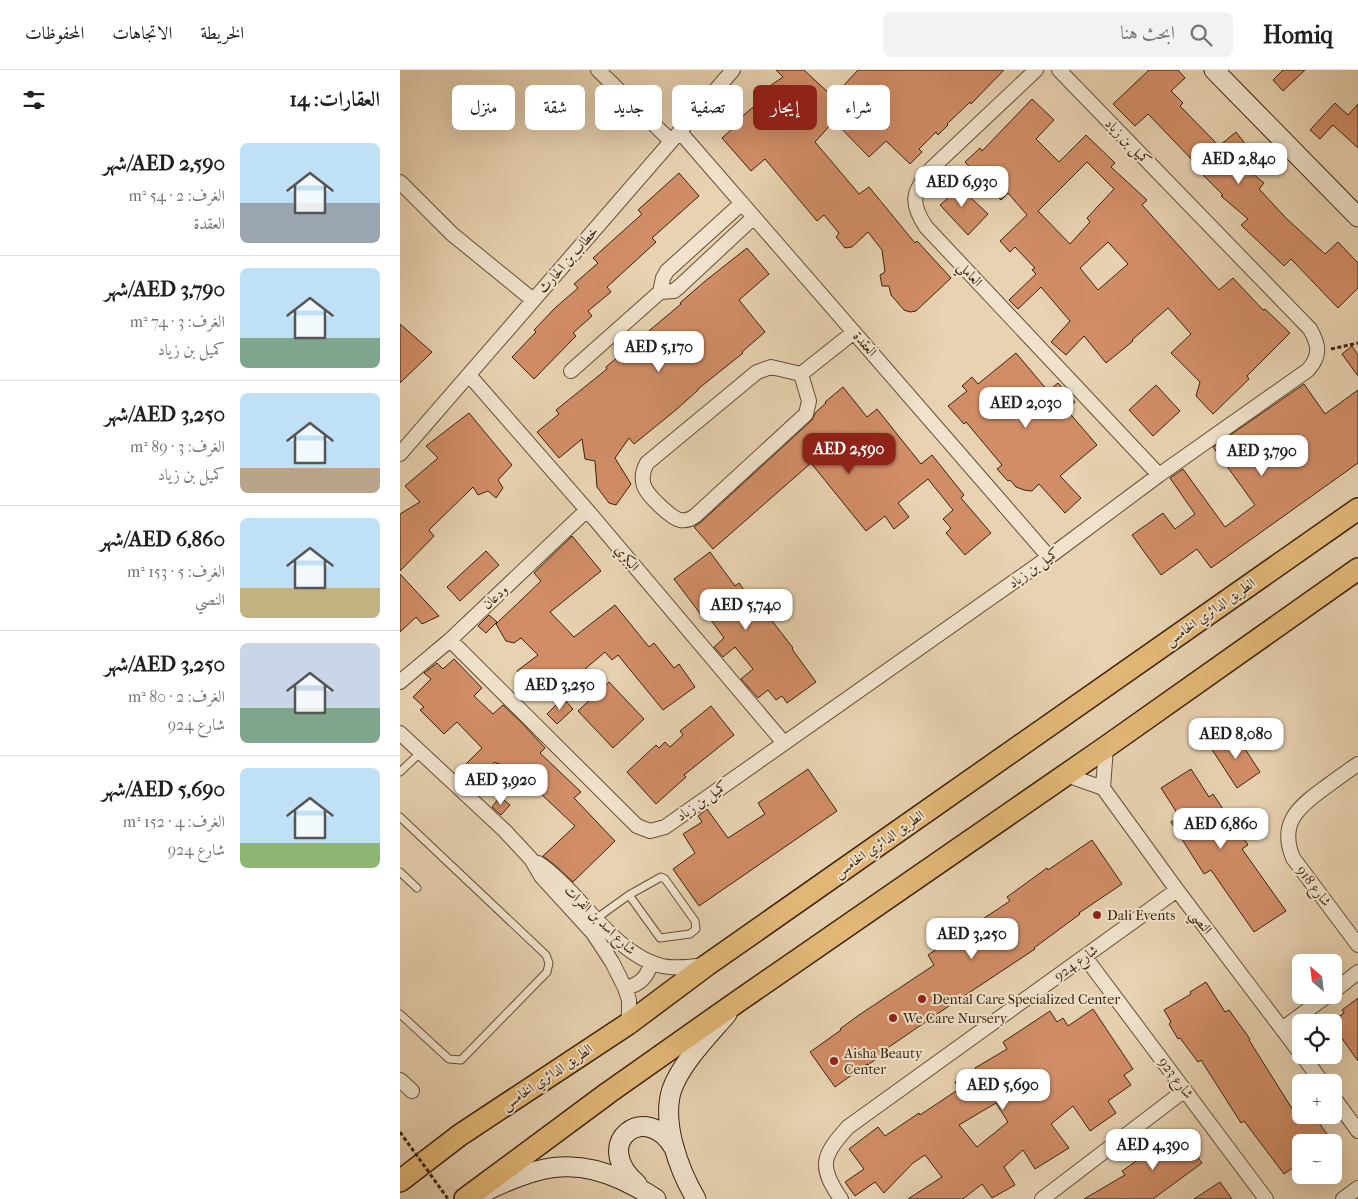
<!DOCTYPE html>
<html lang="ar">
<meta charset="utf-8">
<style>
body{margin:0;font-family:"IM FELL French Canon",Amiri,serif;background:#f2f2f2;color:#202124;direction:rtl;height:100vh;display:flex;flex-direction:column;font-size:19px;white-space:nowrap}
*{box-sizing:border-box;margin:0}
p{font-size:16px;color:#757577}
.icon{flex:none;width:28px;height:28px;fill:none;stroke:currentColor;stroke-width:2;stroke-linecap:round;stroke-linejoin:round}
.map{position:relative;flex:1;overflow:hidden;direction:ltr}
.drawer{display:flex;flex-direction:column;background:#fff;width:400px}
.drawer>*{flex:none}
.hud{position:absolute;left:15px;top:15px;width:475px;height:45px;direction:rtl;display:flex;gap:10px}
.needle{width:32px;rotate:332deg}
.buttons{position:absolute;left:892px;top:884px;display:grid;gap:10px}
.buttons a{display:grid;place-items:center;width:50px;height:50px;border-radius:8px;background:#fff;box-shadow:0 5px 20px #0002;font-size:25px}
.price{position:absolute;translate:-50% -42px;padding:0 11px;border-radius:10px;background:#fff;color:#222;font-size:16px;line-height:32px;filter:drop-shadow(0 1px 2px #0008)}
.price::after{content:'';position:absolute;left:50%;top:30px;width:15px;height:11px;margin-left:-8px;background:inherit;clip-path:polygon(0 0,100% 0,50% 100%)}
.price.active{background:#8f2418;color:#fff}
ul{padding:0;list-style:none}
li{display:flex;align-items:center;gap:15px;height:125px;padding:0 20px}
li+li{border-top:1px solid #e0e0e0}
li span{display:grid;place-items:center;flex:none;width:140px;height:100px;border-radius:8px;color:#555}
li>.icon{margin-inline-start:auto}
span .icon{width:60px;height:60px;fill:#fffc;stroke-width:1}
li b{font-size:21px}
h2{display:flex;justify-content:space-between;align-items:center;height:60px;padding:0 20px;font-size:21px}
.chip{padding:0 18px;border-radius:8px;background:#fff;box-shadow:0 5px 20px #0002;font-size:18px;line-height:45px}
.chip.active{background:#8f2418;color:#fff}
header{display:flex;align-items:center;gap:30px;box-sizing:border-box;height:70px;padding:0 25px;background:#fff;border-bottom:1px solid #e0e0e0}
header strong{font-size:24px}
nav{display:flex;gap:28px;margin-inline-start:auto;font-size:18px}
.search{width:350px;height:45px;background:#f2f2f2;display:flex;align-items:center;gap:12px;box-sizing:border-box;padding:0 18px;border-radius:8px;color:#757577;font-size:19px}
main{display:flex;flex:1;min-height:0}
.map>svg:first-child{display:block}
.building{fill:#d18d66;stroke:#39230b;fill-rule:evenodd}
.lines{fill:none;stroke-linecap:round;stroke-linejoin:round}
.lane-casing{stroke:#654f34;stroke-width:9}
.street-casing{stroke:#654f34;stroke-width:16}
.secondary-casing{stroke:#39230b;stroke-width:21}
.primary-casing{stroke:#39230b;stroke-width:24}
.path{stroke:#39230b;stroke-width:3;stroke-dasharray:4 2.5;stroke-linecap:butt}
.lane{stroke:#f0e2cc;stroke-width:7}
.street{stroke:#f0e2cc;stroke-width:14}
.secondary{stroke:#f0e2cc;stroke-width:19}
.primary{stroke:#e4b978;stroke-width:21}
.path-bridge{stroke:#39230b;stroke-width:3;stroke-dasharray:4 2.5;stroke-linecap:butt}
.poi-dot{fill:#8f2418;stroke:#f0e2cc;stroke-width:2}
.labels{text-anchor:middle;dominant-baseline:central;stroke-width:4;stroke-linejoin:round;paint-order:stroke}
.street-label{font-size:14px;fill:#39230b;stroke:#f0e2cc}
.poi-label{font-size:14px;fill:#39230b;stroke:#f0e2cc;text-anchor:start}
</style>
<header>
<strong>Homiq</strong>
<div class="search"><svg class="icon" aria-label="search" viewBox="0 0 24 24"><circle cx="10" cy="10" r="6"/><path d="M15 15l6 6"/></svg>ابحث هنا</div>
<nav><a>الخريطة</a><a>الاتجاهات</a><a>المحفوظات</a></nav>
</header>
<main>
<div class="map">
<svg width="958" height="1129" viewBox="0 0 958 1129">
<rect width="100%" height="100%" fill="#e8d2b1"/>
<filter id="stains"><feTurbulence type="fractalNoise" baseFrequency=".004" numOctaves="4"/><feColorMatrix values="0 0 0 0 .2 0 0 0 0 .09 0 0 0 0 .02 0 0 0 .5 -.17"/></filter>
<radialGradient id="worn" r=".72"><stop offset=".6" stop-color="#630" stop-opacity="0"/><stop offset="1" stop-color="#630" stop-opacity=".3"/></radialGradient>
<path class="building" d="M376,0h28l29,27 25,-27h146l-33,34 -1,-2 -23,22 1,1 -10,10 -2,-3 -17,17 3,3 -12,12 -24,-23 -17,16 -35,-36 -19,21 44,52 10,-7 46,56 2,-2 34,37 -35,33 -6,1 -6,-2 -13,-15 -2,-9h-7l-2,-11 5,-3 -3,-22 -14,-18 -16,15 -7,1 -9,-11 3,-4 -15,-18 -7,6 -52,-62 -14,12 -29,-33 11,-10 -2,-2 28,-24 -4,-6 28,-19z
M749,0h29l7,8 -14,13 12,12 -3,3 39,40 17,-14 21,27 -10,10 17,14 -5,6 27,29 39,36 13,-12 20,21v25l-20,20 -47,-49 -7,7 -43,-41 7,-6 -27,-23 2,-1 -25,-25 2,-2 -52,-54 -13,12 -22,-22z
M883,0h22l-22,21 -10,-11z
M632,29l22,21 -18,19 23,23 27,-27 29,28 -4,4 36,33 -5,5 77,85 14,-12 30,32 2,-1 25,24 -43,43 2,3 -36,35 -17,-18 4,-14 -29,-29 20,-19 -23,-26 -36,32 1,1 -27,22 -22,-27 -18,19 -15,-13 19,-21 -29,-34 -23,22 -9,-9 27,-26 -4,-4 3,-2 -20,-21 -5,5 -10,-11 27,-26 -19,-22 -7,7 -36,-38 15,-14 2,3zM687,92l27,27 -27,29 3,4 -20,22 -32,-33zM708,172l20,22 -30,26 -18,-22z
M935,33l13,12 10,-11v44l-25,-23 -13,14 -10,-9z
M279,103l20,23 -47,42 4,4 -49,45 4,5 -23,19 4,5 -19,17 3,3 -42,43 -22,-22 24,-25 -2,-2 21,-22 23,-20 -4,-4 24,-21 -5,-5 49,-44 -4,-4z
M552,110l36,34 -20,21 -28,-30 8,-7 -7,-8z
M347,178l22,26 -30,26 26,32 -23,20 1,1 -45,36v1l-21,19 -43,35 -5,-6 -14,20 16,26 -15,21 -7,-2 -12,-16 -2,-26 -10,-2 -3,-20 -23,19 -22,-26 22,-18 -3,-4 51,-41 -1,-2 75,-63 -1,-1 24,-21z
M0,254l32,28 -32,31z
M952,276l6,9v21l-16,-22z
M616,283l32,38 10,-8 17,19 -9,7 31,36 -37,31 21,22 -16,15 -26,-29 -7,7 -8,-1 -8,-3 -6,-7 -2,1 -11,-12 5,-4 -36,-43 -2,2 -16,-18 19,-15 -5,-5 10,-9 6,7z
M904,314l21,30 33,-24v73l-147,105 -14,-19 -36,26 -29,-40 31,-22 12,16 20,-15 -25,-36 13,-9 42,58 30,-22 -42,-58z
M756,315l24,26 -27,25 -24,-26z
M443,317l24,30 10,-8 44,55 11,-9 32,40 -3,3 30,35 -26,22 -19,-22 5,-5 -8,-9 10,-9 -25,-31 -30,24 11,14 -15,12 -9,-13 -19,15 -55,-68 -98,86 -19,-22 7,-5 111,-102 4,-8 10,-9 -1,-1z
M69,343l43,52 -14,15 5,8 -7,10 -8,-7 -10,4 -5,-8 -44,43 5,6 -34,35v-57l20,-12 -15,-16 33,-28 -12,-12z
M172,466l29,35 -51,41 24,25 41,-32 34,42 5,-4 20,25 5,-4 16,23 -32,23 -45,-55 -6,5 -7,-8 -41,35 -12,-15 -22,17 -13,-18 21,-16 -17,-17 -7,5 -8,-2 -10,-17 45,-43 -7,-8z
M86,481l13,14 -39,36 -13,-14z
M310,482l25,34 4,-3 27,36 3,-2 24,31 -1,1 24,33 -29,21 -5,-7 -6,4 -8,-10 -10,8 -17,-19 12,-10 -18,-22 -12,10 -9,-10 10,-9 -18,-25 -4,3 -28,-37z
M0,504l39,42 -17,8 -6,-7 -16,15z
M89,545l8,7 -11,11 -8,-7z
M54,589l28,29 -8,8 19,18 10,-9 19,18 23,25 -5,5 41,39 -7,6 41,43 -42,41 -17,-16 -13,-10 32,-30 -56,-53 -6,6 -15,-16 -1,1 -2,-2 -24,23 -13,-13 24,-24 -25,-26 -13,12 -24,-24 4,-3 -11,-10 18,-18 -7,-6 13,-10 6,6z
M209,612l35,37 -31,29 -35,-37z
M163,628l10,11 -16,15 -10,-10z
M311,636l23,29 -50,40 2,2 -30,27 -29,-32 29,-27 3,3 6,-6 5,5 13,-12 -3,-4z
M834,662l26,40 -23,16 -26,-40z
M408,699l29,42 -138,95 -26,-37 22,-16 -12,-19 19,-12 -4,-6 9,-7 21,29 37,-24 -7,-11z
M791,699l18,28 4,-3 20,30 1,-1 14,22 -6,4 44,62 -32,21 -43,-62 -7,4 -33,-52 8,-6 -18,-28z
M100,727l10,8 -9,10 -9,-8z
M692,770l30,44 -43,29 1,1 -46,34 1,1 -89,59 -60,41 1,2 -19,14 -1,-1 -32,23 -25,-35 31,-22 -1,-1 19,-14 75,-50 -6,-10 82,-54 -3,-4 40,-29 1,2z
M806,912l19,30 4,-2 21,29 -1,1 47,75h17l20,27h-32v20l-17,12 -40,-53 -3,2 -40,-63 -3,2 -18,-24 -2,1 -9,-15 2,-2 -7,-12 27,-16 -1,-2z
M958,928v63l-22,-31 4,-3 -6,-7 10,-7 -2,-3z
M693,939l40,60 -9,6 7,10 -23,16 8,12 -26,18 -17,-25 -22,18 18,24 -34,21 -12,-19 -19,17 11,18 -23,13 -10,-14 -19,15h-55l34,-22 -17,-22 -12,8 -29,30 -9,-11 -20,14 -10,-14 19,-13 -15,-20 29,-22 7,9 34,-23 1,2 39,-26 -4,-7 21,-13 -1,-1 32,-19 -4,-7 47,-31 7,11 6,-4 5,8zM596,1033l12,19 -31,25 -18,-22z
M778,1059l24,34 -49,36h-69l41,-24 -3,-4 39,-27 -2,-2z
M820,1112l12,17h-38z"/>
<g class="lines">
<g class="lane-casing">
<path id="lane" d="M0,702l20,-19
M0,747l146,138 3,8 -2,9 -86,88 -12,-1 -49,-45
M0,802l17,16
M197,848l32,-23 32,-18 4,2 30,42 1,8 -6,5 -30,4 -31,-43"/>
</g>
<g class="street-casing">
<path id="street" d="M198,0l73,71
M636,0l-104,98c-19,23 -23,34 -6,59l233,248
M280,62l369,425
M0,112l52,52 81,66
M260,222l3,-14 4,-7 75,-68
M371,297l30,7 8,27 -3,13 -111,102c-4,3 -9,5 -15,4 -9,-2 -33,-25 -36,-34 -3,-9 -1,-16 3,-23l110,-91z
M171,301l89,-79 14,-1 6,-5 74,-69
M401,304l53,-42
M69,305l118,135 197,233
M0,384l333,-384
M50,570l187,186 13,5 15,-4 384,-270 110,-82 149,-105c13,-15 11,-25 2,-41l-251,-259
M0,612l50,-42 137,-130
M0,663l105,98 26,28 10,17 52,57 19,29 13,26 4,12v12l-1,12
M958,694c-12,8 -24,17 -35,25 -26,19 -44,35 -30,69l65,87
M666,705l37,13 74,102 124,164
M703,718l3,-41
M138,793c12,7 22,18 32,28 26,27 55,66 92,75 14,3 29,1 43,-1
M685,887l181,242
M225,918c15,-3 23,-11 26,-26
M934,921l24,-19
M882,959l46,-34
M902,985l20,27
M0,1010l12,11
M934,1028l24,33
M441,1129c-23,-33 -19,-43 7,-72l329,-237
M642,1129l143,-109
M943,1129l15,-11"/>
</g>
<g class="secondary-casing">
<path id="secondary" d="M814,0l144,147
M237,1114c-48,-42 10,-84 37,-36
M86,1121c49,-24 86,-35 136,-11 12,6 23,11 34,19
M296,1129c-17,-29 -35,-77 -24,-110 10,-27 37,-54 55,-75"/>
</g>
<g class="primary-casing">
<path id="primary" d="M0,1111l60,-46 168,-111 79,-59 651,-456
M65,1129l143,-106 129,-91 369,-255 252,-178"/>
</g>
<path class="path" d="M931,279l27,-6"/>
<use href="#lane" class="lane"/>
<use href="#street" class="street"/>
<use href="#secondary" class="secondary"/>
<use href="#primary" class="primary"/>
<path class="path-bridge" d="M0,1062l48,67"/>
</g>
<g class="poi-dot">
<circle cx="697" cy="845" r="5"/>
<circle cx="522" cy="929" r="5"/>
<circle cx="493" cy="948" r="5"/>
<circle cx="434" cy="991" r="5"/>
</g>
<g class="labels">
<g class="street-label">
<text transform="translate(728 72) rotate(46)">كميل بن زياد</text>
<text transform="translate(168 190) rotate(-49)">خطاب بن الحارث</text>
<text transform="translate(570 204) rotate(47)">العاملي</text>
<text transform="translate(465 274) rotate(49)">العقدة</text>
<text transform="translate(227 488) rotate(50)">البكري</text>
<text transform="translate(634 498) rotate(-35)">كميل بن زياد</text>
<text transform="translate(95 527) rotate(-43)">ودعان</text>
<text transform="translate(810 542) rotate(-35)">الطريق الدائري الخامس</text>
<text transform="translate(302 731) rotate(-35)">كميل بن زياد</text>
<text transform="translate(479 774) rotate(-35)">الطريق الدائري الخامس</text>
<text transform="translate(914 816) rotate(53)">شارع 918</text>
<text transform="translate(200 850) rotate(44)">شارع اسد بن الفرات</text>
<text transform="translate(801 852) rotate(53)">النصي</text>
<text transform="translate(676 893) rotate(-36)">شارع 924</text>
<text transform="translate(147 1007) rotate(-34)">الطريق الدائري الخامس</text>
<text transform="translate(776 1008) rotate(53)">شارع 923</text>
</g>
<g class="poi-label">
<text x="707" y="845">Dali Events</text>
<text x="532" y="929">Dental Care Specialized Center</text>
<text x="503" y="948">We Care Nursery</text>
<text x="444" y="983">Aisha Beauty<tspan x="444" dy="16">Center</tspan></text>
</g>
</g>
<rect width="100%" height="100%" filter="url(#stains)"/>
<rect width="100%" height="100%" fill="url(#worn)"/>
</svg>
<div class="buttons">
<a><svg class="needle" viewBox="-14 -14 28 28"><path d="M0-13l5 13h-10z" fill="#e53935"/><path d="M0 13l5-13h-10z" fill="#757577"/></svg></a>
<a><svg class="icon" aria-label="locate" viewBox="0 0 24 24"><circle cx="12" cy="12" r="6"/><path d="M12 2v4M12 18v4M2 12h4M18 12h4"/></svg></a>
<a>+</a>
<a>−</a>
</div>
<b class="price" style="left:839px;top:115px">AED 2,840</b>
<b class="price" style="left:562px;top:138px">AED 6,930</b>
<b class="price" style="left:259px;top:303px">AED 5,170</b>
<b class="price" style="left:626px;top:359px">AED 2,030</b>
<b class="price active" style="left:449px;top:405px">AED 2,590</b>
<b class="price" style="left:862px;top:407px">AED 3,790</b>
<b class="price" style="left:346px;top:561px">AED 5,740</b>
<b class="price" style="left:160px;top:641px">AED 3,250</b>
<b class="price" style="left:836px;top:690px">AED 8,080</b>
<b class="price" style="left:101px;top:736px">AED 3,920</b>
<b class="price" style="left:821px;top:780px">AED 6,860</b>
<b class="price" style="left:572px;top:890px">AED 3,250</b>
<b class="price" style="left:603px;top:1041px">AED 5,690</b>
<b class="price" style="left:753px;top:1101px">AED 4,390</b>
<div class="hud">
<a class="chip">شراء</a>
<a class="chip active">إيجار</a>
<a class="chip">تصفية</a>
<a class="chip">جديد</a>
<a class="chip">شقة</a>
<a class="chip">منزل</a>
</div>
</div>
<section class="drawer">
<h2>العقارات: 14<svg class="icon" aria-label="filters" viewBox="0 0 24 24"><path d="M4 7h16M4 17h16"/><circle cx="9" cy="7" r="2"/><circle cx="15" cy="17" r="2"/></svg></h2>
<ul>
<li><span style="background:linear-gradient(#bfe0f5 60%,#9aa5b1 0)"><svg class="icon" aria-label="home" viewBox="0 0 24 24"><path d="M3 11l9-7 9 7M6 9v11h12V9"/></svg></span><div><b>AED 2,590/شهر</b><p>الغرف: 2 · 54 m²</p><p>العقدة</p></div></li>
<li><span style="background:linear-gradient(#bfe0f5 70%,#7fa58c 0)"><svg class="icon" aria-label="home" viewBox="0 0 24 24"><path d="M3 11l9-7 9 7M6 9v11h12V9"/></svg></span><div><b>AED 3,790/شهر</b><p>الغرف: 3 · 74 m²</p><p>كميل بن زياد</p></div></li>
<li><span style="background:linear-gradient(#bfe0f5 75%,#b9a48a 0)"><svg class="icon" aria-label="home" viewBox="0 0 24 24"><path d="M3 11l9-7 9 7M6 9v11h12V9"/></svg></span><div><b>AED 3,250/شهر</b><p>الغرف: 3 · 89 m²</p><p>كميل بن زياد</p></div></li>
<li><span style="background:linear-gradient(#bfe0f5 70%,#c2b280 0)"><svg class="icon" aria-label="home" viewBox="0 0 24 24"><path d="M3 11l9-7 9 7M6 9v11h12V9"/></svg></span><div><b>AED 6,860/شهر</b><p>الغرف: 5 · 153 m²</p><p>النصي</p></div></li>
<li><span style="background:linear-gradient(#c9d6e8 65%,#7fa58c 0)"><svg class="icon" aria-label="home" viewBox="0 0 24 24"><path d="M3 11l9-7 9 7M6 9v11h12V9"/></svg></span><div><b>AED 3,250/شهر</b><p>الغرف: 2 · 80 m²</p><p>شارع 924</p></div></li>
<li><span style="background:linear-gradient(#bfe0f5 75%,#8fb573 0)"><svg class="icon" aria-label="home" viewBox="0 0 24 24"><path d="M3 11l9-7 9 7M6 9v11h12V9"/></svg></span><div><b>AED 5,690/شهر</b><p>الغرف: 4 · 152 m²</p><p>شارع 924</p></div></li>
</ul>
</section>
</main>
